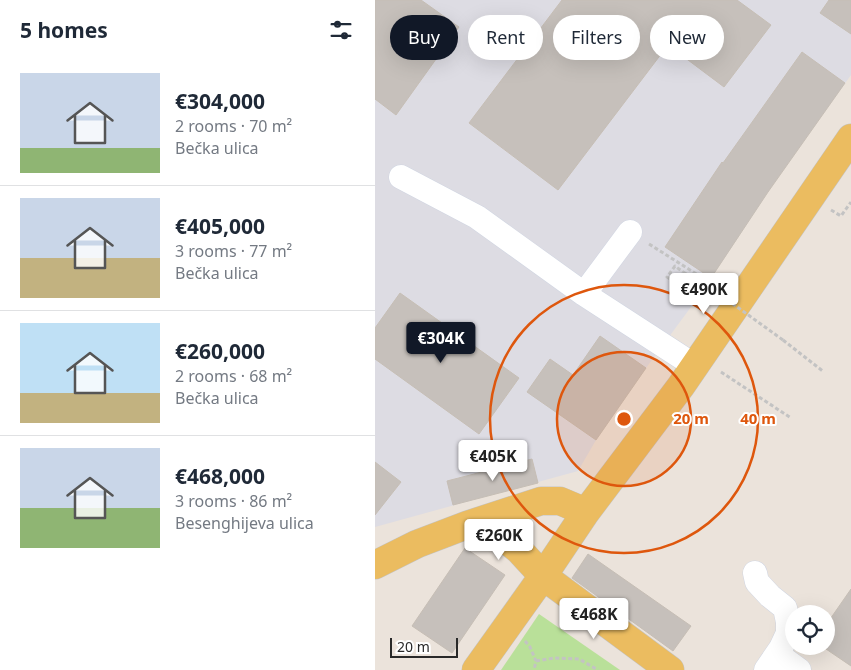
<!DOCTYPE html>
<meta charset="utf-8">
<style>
body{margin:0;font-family:"Noto Sans",sans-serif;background:#f2f2f3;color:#1f2937;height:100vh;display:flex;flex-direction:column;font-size:19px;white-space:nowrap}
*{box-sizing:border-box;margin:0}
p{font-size:16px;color:#747a83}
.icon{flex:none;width:28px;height:28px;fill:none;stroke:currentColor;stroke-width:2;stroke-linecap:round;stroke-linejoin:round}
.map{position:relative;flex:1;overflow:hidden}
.details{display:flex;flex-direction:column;background:#fff;width:375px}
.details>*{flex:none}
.hud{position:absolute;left:15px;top:15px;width:385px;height:45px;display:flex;gap:10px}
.fabs{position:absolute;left:410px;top:605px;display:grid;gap:10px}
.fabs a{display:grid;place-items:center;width:50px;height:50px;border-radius:50%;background:#fff;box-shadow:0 5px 20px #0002;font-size:25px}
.scale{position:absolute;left:15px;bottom:12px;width:68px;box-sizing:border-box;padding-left:5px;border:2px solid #292929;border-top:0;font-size:14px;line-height:18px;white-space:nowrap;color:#292929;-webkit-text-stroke:4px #fff;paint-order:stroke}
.price{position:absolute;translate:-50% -42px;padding:0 11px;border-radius:5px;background:#fff;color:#222;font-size:16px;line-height:32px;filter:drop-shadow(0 1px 2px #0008)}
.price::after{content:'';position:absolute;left:50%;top:30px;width:15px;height:11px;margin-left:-8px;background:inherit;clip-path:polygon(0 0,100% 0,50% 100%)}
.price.on{background:#111827;color:#fff}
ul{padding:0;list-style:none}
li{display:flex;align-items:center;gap:15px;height:125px;padding:0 20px}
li+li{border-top:1px solid #e0e1e3}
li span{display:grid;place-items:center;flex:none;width:140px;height:100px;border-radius:0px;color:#555}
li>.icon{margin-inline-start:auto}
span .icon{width:60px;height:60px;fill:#fffc;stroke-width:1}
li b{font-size:21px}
h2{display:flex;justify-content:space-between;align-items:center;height:60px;padding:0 20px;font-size:21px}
.chip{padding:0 18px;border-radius:22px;background:#fff;box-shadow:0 5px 20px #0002;font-size:18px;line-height:45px}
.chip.on{background:#111827;color:#fff}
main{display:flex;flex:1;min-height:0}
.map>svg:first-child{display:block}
.industrial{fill:#dddce3}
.green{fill:#b9e099}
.building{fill:#c6c0bb;stroke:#c6beb5}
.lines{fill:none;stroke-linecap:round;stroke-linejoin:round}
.minor-casing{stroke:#d1d6e2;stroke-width:25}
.major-casing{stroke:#c3c3c3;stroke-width:29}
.path{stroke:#c3c3c3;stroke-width:3;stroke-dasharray:4 2.5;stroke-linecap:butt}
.minor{stroke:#fff;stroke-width:24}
.major{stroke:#ebbc60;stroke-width:28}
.path-bridge{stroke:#c3c3c3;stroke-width:3;stroke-dasharray:4 2.5;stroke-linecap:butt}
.ring{fill:none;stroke:#de570d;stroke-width:2.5}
.centre{fill:#de570d;stroke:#fff;stroke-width:2.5}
.ring-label{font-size:15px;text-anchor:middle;font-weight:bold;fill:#de570d;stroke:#fff;stroke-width:4;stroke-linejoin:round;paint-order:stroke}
</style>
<main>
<section class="details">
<h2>5 homes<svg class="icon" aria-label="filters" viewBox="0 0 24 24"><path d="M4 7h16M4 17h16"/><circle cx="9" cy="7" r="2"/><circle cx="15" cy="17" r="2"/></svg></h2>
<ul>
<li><span style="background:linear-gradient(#c9d6e8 75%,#8fb573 0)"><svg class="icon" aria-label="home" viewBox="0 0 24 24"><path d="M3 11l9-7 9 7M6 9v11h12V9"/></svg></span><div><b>€304,000</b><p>2 rooms · 70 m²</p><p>Bečka ulica</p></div></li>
<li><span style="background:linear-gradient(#c9d6e8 60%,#c2b280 0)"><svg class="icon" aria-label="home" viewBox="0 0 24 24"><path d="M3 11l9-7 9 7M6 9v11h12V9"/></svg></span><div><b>€405,000</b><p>3 rooms · 77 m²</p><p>Bečka ulica</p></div></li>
<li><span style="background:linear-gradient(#bfe0f5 70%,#c2b280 0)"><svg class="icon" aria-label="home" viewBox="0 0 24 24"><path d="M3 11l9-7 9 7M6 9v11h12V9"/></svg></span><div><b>€260,000</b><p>2 rooms · 68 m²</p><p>Bečka ulica</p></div></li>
<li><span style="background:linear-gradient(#c9d6e8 60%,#8fb573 0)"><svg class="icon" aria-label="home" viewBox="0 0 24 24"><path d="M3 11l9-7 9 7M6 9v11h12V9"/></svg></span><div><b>€468,000</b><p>3 rooms · 86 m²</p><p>Besenghijeva ulica</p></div></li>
</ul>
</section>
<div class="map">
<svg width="476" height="670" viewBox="0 0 476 670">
<rect width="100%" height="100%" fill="#ebe3db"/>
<path class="industrial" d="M0,0h476v75l-73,102 -76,115 -56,76 -50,72 -18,31 -203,56z"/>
<path class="green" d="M164,614l81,56h-119z"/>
<path class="building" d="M0,0h46l38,27 -63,88 -21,-16z
M187,0h175l34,25 -47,62 -56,-42 -110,145 -89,-67z
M454,0h22v34l-31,-21z
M427,52l43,31 -77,109 -57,86 -46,-31 57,-85 1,1z
M25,293l119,85 -40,56 -104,-75v-31z
M225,336l46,32 -50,72 -69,-48 23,-33 23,16z
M157,459l6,24 -85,22 -6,-24z
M0,462l26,20 -26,33z
M90,548l40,27 -53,78 -40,-27z
M213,554l103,72 -18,25 -101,-73z
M476,589v77l-25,-17v-24z"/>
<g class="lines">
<g class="minor-casing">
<path id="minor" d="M26,177l76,40 107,77
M255,232l-46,62 111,72
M380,573l2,9 13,14 15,12 3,14v11l-7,15 -15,22
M402,654l22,16"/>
</g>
<g class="major-casing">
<path id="major" d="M92,525l22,6 14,6 16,13 24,26 127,94
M0,565l42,-21 50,-19 74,-24h19l26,11
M101,670l67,-94 43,-64 95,-126 170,-248"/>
</g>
<path class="path" d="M456,210l10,6 10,-14
M274,244l49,31 -10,15 -21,-13 8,-11 8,6
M408,340l41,32
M346,372l70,46
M150,641l5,6 6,14 -2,9
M161,661l18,-3 25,1 19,11"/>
<use href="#minor" class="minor"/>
<use href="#major" class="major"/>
<path class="path-bridge" d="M308,272l25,14 75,54"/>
</g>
<circle cx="249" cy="419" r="67" fill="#de570d" fill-opacity=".12"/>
<g class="ring">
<circle cx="249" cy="419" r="67"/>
<circle cx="249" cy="419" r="134"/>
</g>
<circle cx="249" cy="419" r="8" class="centre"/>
<g class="ring-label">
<text x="316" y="424">20 m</text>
<text x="383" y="424">40 m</text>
</g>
</svg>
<div class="fabs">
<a><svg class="icon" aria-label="locate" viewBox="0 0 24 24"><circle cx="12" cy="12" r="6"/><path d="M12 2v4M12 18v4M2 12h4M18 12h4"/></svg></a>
</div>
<div class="scale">20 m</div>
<b class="price" style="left:329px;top:315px">€490K</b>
<b class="price on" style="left:66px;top:364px">€304K</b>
<b class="price" style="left:118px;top:482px">€405K</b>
<b class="price" style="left:124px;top:561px">€260K</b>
<b class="price" style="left:219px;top:640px">€468K</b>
<div class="hud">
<a class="chip on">Buy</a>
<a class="chip">Rent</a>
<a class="chip">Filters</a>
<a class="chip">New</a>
</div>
</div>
</main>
